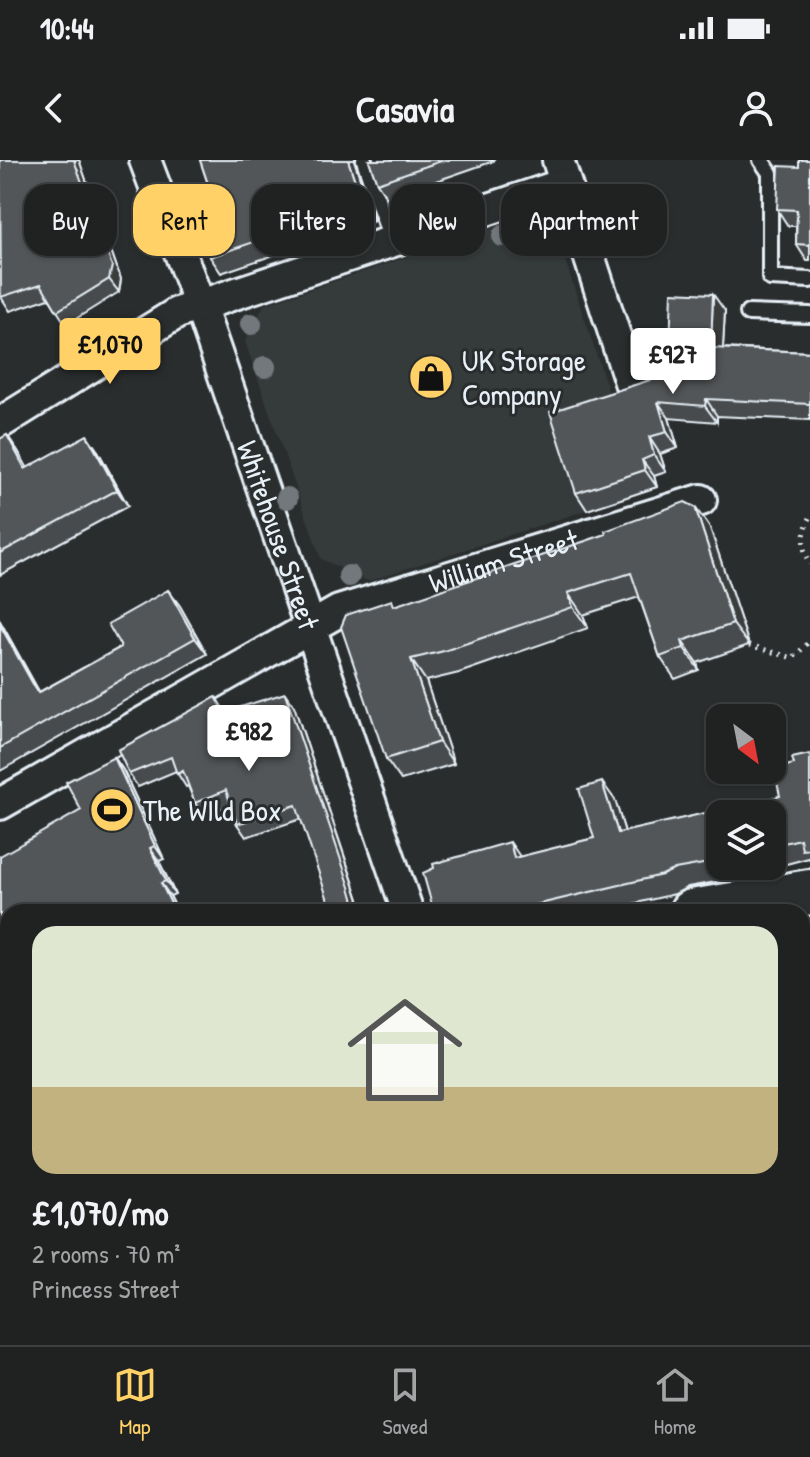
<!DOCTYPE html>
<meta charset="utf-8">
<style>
body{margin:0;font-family:"Patrick Hand",sans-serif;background:#282a2a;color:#f1f3f6;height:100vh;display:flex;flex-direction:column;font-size:30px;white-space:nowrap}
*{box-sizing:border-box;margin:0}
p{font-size:26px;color:#a2a4a5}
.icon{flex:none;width:44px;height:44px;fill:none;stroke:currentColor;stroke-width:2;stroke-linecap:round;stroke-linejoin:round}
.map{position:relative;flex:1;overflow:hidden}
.panel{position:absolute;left:0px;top:744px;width:810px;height:442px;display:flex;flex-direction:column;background:#202222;border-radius:24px 24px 0 0;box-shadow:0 2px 6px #0004,0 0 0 2px #3d3f40}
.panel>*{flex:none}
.hud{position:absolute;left:24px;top:24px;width:762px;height:72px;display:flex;gap:16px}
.needle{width:52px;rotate:148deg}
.tools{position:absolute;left:706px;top:544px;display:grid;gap:16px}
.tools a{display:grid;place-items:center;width:80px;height:80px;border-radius:16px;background:#202222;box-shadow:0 2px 6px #0004,0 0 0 2px #3d3f40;font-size:40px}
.price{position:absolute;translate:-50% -68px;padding:0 18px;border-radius:8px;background:#fff;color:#222;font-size:26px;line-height:52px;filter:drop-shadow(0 2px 4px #0008)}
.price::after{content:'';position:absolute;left:50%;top:48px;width:24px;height:18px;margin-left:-12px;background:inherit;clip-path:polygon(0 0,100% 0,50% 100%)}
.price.selected{background:#ffd166;color:#111}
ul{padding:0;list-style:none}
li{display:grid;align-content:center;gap:16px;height:424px;padding:0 32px}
li span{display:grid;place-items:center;height:248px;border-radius:24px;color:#555}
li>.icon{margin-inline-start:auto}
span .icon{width:144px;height:144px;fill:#fffc;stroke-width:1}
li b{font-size:34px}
.tag{padding:0 28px;border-radius:24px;background:#202222;box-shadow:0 2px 6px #0004,0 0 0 2px #3d3f40;font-size:28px;line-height:72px}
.tag.selected{background:#ffd166;color:#111}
.status{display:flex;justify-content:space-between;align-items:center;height:56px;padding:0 40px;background:#202222;direction:ltr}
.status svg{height:22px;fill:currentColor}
header{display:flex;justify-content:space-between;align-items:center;height:104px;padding:0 32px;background:#202222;font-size:36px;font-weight:700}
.dock{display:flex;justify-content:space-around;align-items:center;height:112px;border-top:2px solid #3d3f40;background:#202222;font-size:22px;color:#a2a4a5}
.dock a{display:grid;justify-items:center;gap:4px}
.dock .selected{color:#ffd166}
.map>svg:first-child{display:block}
.built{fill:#363a3b}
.green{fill:#424648;stroke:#959ca0;stroke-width:2}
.water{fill:#63686b;stroke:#989fa3;stroke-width:2}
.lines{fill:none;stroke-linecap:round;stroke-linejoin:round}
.service-casing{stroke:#e8f1f8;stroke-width:20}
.minor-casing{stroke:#e8f1f8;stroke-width:36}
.trunk-casing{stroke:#e8f1f8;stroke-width:50}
.path{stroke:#e8f1f8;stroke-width:5;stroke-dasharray:2 6;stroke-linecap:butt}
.service{stroke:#2a2d2e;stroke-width:14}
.minor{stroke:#2a2d2e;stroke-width:30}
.trunk{stroke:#2a2d2e;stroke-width:44}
.tree{fill:#73787b}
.wall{fill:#474b4d;stroke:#e8f1f8;stroke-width:2;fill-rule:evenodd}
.shaded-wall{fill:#3a3d3e;stroke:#e8f1f8;stroke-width:2}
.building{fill:#535759;stroke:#e8f1f8;stroke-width:2}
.labels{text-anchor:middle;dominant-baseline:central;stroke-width:6;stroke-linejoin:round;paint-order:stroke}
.poi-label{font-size:30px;fill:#e8f1f8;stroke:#2a2d2e;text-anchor:start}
.street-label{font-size:30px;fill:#e8f1f8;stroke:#2a2d2e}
</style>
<div class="status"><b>10:44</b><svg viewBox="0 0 49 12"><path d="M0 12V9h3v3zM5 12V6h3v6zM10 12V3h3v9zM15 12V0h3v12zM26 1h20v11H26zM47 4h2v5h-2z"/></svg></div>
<header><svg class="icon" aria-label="back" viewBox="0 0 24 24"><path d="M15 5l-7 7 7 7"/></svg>Casavia<svg class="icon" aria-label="person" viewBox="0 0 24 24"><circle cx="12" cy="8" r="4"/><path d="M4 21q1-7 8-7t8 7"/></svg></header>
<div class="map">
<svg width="810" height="1185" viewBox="0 0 810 1185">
<rect width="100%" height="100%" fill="#2a2d2e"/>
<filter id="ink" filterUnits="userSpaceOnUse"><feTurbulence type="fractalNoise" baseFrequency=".0125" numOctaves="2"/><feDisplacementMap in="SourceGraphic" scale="16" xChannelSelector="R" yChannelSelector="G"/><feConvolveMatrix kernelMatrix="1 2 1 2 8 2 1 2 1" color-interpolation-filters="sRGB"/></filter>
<g filter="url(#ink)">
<path class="built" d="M515,61l24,3 19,15 57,172 -54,18 26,81 -219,71 -47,-22 -76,-217 19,-37z
M562,1178h125l5,7h-148z"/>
<path class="green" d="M810,769v88l-8,1v-87z
M8,1066v112l-8,7v-112z
M734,1178h59l3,7h-58z"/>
<path class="water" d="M810,823v154l-8,2v-153z
M8,1141v37h270l-15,7h-263v-38z"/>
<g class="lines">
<g class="service-casing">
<path id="service" d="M364,0l27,80
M761,0l9,13v105l40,2
M748,153l62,2
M516,1185l15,-7"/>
</g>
<g class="minor-casing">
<g id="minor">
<path id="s1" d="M145,0l55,146 208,606"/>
<path d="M558,0l73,225"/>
<path d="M0,263l177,-110 387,-129"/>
<path id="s2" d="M0,644l339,-193 362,-111"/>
<path d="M802,1088l8,-2"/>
<path d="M711,1178l4,7"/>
</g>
</g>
<g class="trunk-casing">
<path id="trunk" d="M692,752l118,-20
M0,1022l8,-6
M802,1036l8,-2
M387,1185l17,-7"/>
</g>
<path class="path" d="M810,358c-8,16 -9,30 0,46
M749,485l44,13 17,-17
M766,1178l2,7"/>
<use href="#service" class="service"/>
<use href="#minor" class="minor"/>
<use href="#trunk" class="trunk"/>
</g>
<g class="tree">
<circle cx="503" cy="76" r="11"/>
<circle cx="251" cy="164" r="11"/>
<circle cx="265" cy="207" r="11"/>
<circle cx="287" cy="338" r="11"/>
<circle cx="349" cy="416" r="11"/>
</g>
<path class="wall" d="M0,0h79l42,119 -2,13 -53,33 -17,-27 -39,13 -9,-14z
M200,0h154l20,61 -153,52 -11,-16 9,-40z
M369,0h126l-4,2 -104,36 -10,-15z
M810,0v101h-3l-11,-17v-18h-8l-11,-17 22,-42z
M725,151l-2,37 87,4v68l-93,-4v6l-48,-4 9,30 -18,6 6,18 -12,4 3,11 -70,23 -11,-17 93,-119z
M7,275l11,16 9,17 71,-17 30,55 -128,69v-136z
M710,368l39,117 -52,18 2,7 -24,9 -15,-22 -21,-60 -56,18 5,13 -129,45 -33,8 28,83 -53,16 -15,-21 10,-154z
M168,430l12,16 27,48 -207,117v-150l39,71 82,-45z
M294,546l65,193 -26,13 -32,-93 -55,18 -9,-13 -6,-19 -27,10 -9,-12 -7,-17 -2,1 -10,-16 -38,16 -9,-13 97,-62z
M810,594v106l-1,-2 -49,13 1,3 -73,13 -13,7 -77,18h-164l86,-55 74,-19 21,-38 10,32 155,-36 14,-32zM720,654h52v52h-52z
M114,597l9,13 41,89 -5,2 16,33 -5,2 8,16h-170l73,-102z
M8,913v63l-8,6v-63z"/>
<path class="shaded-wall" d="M74,0h5l42,119 -2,13 -10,-13z
M348,0h6l20,61 -11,-16z
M713,134l12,17 -3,53 -11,-16z
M706,239l11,17v6l-12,-16z
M658,242l11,16 9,30 -11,-16z
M7,275l11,16 19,34 -12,-16z
M87,275l11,16 30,55 -11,-16z
M649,277l11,17 6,18 -12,-17z
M642,300l12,16 3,11 -12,-17z
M695,347l15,21 39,117 -16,-21z
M168,430l12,16 27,48 -12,-16z
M568,433l15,22 5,13 -15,-21z
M0,461l49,88 -11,-16 -38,-68z
M682,481l15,22 2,7 -15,-22z
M411,499l15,22 28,83 -15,-22z
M285,533l9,13 69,206h-6z
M114,597l9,13 41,89 -9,-13z
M602,622l13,18 16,52 -13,-19z
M510,682l13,19 -9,-3z
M150,688l9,13 16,33 -9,-13z
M161,723l9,13 8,16h-3z"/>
<path class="building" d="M0,0h74l38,106 -3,13 -52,32 -16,-27 -40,13z
M200,0h148l15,45 -153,52 -11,-34 20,-6z
M369,0h75l-67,23z
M799,0h11v85l-14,-1 1,-34 -20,-1 2,-43 20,1z
M672,132l41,2 -2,54 99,4v52l-104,-5 -1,7 -47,-4 9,30 -18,5 5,18 -12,5 3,10 -69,23 -26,-81 119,-38z
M7,275l18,34 62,-34 30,55 -117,63v-114z
M685,342l10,5 38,117 -51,17 2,7 -24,9 -29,-84 -63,20 5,14 -129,44 -33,8 28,83 -53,17 -45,-132 5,-12 46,-15 2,6 212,-72 -1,-3z
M168,430l27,48 -195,110v-123l38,68 83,-46 -13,-23z
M285,533l65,194 7,25h-25l-36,-107 -59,19 -11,-34 -31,13 -12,-32 -6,3 -6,-17 -42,17 -11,-24 98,-53 9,15z
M810,594v95l-8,1 -2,-11 -28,7v-32h-52v47l-45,8 -13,6 -135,32 -15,5h-78l-11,-39 11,-5 -1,-4 77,-22 4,16 80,-20 -15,-49 23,-7 16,51 162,-37 -6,-27 20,-5 -2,-6z
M114,597l41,89 -5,2 16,33 -5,2 14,29h-51l-5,-9 -16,9h-95v49l-8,-15v-90l81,-46 -15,-28z
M8,913v43l-8,6v-43z
M802,1105l8,18v62h-20l-3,-7h15z"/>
</g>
<defs>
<g id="shop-disc" transform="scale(2.3)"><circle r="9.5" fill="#ffd166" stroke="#2a2d2e"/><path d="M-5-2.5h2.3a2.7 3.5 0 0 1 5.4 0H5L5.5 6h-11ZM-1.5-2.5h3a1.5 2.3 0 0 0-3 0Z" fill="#111"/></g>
<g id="stadium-disc" transform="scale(2.3)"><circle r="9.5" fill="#ffd166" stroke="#2a2d2e"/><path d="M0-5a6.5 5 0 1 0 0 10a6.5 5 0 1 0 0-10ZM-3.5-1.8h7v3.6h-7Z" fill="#111"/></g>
</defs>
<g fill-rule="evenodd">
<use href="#shop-disc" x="431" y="217"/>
<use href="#stadium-disc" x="112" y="650"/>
</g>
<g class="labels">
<g class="poi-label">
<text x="462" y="200">UK Storage<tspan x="462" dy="34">Company</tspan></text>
<text x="143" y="650">The WIld Box</text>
</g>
<g class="street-label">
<text stroke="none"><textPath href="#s1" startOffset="398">Whitehouse Street</textPath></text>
<text stroke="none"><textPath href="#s2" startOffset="562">William Street</textPath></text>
</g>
</g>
</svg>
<div class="tools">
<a><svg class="needle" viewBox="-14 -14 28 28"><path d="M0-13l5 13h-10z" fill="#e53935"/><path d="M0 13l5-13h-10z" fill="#a2a4a5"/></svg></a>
<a><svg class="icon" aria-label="layers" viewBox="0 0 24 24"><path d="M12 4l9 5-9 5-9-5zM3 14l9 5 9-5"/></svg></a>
</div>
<b class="price selected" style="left:110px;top:226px">£1,070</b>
<b class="price" style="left:673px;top:236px">£927</b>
<b class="price" style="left:249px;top:613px">£982</b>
<div class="hud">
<a class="tag">Buy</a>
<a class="tag selected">Rent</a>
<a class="tag">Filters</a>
<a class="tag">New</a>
<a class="tag">Apartment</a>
</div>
<section class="panel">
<ul>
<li><span style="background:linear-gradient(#dfe7d0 65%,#c2b280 0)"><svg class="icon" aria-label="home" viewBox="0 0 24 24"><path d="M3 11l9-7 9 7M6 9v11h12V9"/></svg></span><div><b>£1,070/mo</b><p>2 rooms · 70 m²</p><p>Princess Street</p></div></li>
</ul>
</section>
</div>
<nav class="dock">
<a class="selected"><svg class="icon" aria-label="map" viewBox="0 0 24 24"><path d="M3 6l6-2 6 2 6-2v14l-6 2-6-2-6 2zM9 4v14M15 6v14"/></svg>Map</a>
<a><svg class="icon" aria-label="saved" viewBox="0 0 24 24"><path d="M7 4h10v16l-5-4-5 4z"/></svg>Saved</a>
<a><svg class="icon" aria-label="home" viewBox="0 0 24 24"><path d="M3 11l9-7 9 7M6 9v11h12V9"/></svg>Home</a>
</nav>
